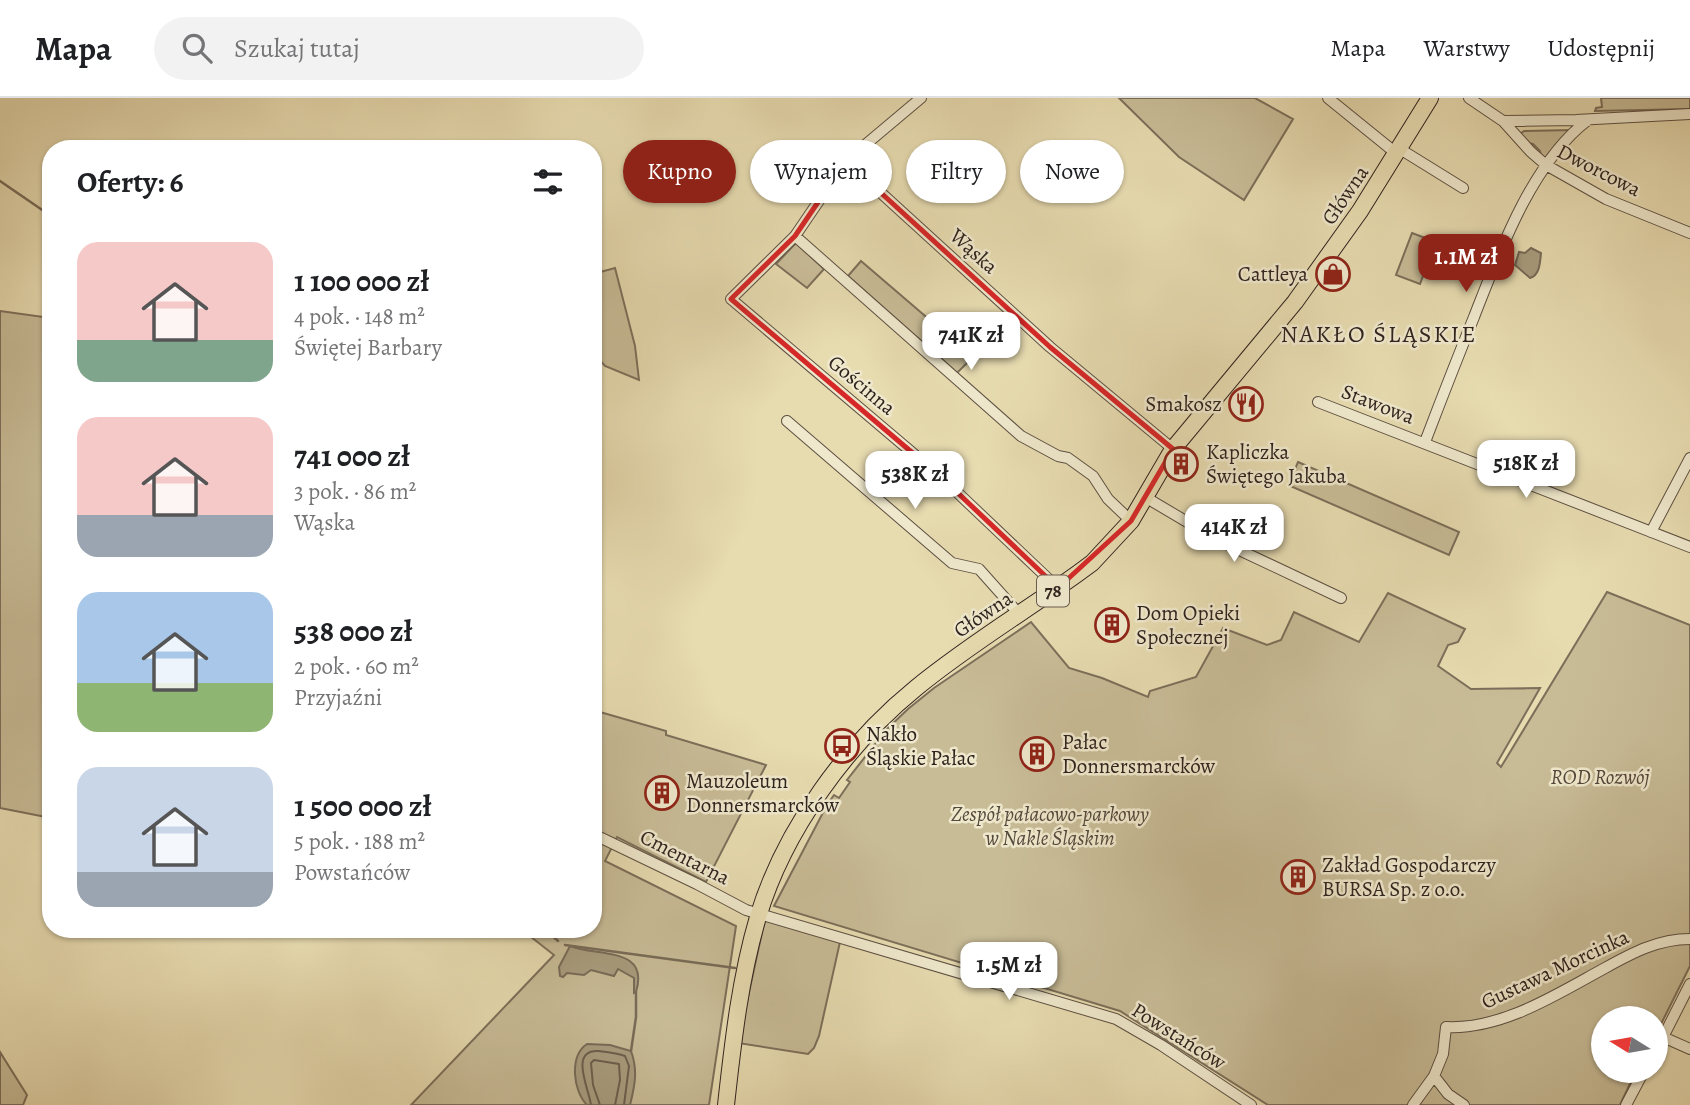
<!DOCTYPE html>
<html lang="pl">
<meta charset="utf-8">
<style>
body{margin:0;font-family:Alegreya,serif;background:#f2f2f2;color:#202124;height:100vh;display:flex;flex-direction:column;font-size:26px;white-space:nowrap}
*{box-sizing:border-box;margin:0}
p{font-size:23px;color:#757577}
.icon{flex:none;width:38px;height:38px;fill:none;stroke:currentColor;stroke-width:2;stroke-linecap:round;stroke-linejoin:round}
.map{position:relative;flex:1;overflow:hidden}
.drawer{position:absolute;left:42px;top:42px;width:560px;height:798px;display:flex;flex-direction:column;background:#fff;border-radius:28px;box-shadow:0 2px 5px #0004}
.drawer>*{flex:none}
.top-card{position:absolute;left:623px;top:42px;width:665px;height:63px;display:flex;gap:14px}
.needle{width:46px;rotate:281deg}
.buttons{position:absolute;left:1591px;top:908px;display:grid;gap:14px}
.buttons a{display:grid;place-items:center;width:77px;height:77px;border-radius:50%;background:#fff;box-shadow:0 2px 5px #0004;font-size:35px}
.price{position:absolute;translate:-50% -60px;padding:0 16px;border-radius:14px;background:#fff;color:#222;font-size:23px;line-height:46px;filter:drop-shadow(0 2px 4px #0008)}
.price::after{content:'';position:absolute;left:50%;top:42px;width:21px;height:16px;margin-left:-10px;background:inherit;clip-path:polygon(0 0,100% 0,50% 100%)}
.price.selected{background:#8f2418;color:#fff}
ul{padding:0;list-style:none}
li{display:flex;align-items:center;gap:21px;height:175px;padding:0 35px}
li span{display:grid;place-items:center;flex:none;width:196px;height:140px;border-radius:21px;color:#555}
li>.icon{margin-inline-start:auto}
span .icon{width:84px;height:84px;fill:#fffc;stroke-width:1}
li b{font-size:30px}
h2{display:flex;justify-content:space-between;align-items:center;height:84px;padding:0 35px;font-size:30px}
.tag{padding:0 24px;border-radius:32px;background:#fff;box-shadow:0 2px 5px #0004;font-size:24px;line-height:63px}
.tag.selected{background:#8f2418;color:#fff}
header{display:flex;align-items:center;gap:42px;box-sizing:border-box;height:98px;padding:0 35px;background:#fff;border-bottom:2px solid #e0e0e0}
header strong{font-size:33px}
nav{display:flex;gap:38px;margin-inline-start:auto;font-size:24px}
.search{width:490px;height:63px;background:#f2f2f2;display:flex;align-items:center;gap:18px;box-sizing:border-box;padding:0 24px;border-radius:38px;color:#757577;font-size:26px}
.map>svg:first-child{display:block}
.green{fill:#c8bc97;stroke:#7c6f5a;stroke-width:2}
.water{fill:#a89c7e;stroke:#786b58;stroke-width:2}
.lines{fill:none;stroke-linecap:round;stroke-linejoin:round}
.shore{stroke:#6c5f4e;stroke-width:2}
.stream{stroke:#786b58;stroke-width:2.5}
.minor-casing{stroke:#5d5042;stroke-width:12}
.primary-casing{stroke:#2f221e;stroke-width:18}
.minor{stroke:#efe8cc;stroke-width:10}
.primary{stroke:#e7dbb0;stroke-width:16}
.marked{fill:none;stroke:#d62828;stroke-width:5;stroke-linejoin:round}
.labels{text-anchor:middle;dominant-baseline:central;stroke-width:5;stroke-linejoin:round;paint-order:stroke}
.shield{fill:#efe8cc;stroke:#695d52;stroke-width:2}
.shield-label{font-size:19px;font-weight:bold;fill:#2f221e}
.street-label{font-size:21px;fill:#2f221e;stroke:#efe8cc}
.poi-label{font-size:21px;fill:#2f221e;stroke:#efe8cc;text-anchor:start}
.park-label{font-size:21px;font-style:italic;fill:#55483c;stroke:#efe8cc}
.quarter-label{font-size:24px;letter-spacing:2px;fill:#2f221e;stroke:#efe8cc}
</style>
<header>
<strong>Mapa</strong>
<div class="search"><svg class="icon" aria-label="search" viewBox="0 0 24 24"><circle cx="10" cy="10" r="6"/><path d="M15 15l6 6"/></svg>Szukaj tutaj</div>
<nav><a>Mapa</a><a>Warstwy</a><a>Udostępnij</a></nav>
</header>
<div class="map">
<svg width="1690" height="1007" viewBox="0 0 1690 1007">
<rect width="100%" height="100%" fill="#e7dbb0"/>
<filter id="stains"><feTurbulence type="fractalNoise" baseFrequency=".00286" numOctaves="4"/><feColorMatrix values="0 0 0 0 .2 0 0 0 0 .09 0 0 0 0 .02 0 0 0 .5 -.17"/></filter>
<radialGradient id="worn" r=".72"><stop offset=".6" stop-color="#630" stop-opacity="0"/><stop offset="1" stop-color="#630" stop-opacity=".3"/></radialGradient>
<path class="green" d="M1119,0h136l38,21 -49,81 -65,-43z
M1601,0h89v11l-95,2 1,-3 6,-1z
M1572,32l-14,12 -12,17 -5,-4 -1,-4 -7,-7 -5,-1 -8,-9 4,-3z
M1412,135l24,9 -16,42 -24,-9z
M796,145l28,26 -17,19 -31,-24z
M861,163l112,96 -16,16 -109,-97z
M615,170l20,78 4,34 -34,-14 -12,-13v-79z
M0,213l51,7v500l-51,-10z
M1298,364l161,70 -10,23 -161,-70z
M1607,494l83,33v341l-34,68v-16h-53v53h33l-16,34h-352l-148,-94 -346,-105 53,-101 7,-10 5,3 11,-16 -3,-2 39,-50 22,-21 26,-21 97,-66 38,46 33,10 46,19 2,-6 46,-14 27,-49 44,17 14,-5 13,-28 65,30 29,-49 77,36 -7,13 -10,3 -10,21 33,23 69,-1 -43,75 4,4z
M593,612l73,21v4l100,30 -60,117 -89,-45 -12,24 131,65 -27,179h-298l143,-150 -33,-26h72z
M765,821l75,23 -21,94 -5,12 -6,6 -70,-11z
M0,954l27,43 -4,10h-23z"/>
<path class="water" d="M1531,150l10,5c-1,9 -1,22 -11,25l-15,-13 4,-13 6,1z
M570,848c27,11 80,0 66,46l-2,1v-15l-16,-9 -4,7 -23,-6 -7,5 -17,-2 -4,4 -3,-1 -1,-9z
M587,946l23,1 21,6c7,19 4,34 -1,54h-43c-14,-14 -18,-49 0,-61z"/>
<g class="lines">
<path class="shore" d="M591,1007c-2,-16 -22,-55 7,-54 10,1 19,2 27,5l4,10 -5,39
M600,1007l-7,-20 -2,-22 3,-3 25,4 1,16 -5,25"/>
<path class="stream" d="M0,83l51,35
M545,831l13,12
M565,847l170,23
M631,953l5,-34v-25"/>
<g class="minor-casing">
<path id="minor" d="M921,0l-75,63 -51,75 -64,63 210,178 117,111
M1328,0l69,56
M1469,0l34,23 28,31 15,13 60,34 84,34
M1503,23l73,-1 114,-6
M1400,51l63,39
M846,63l204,186 123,102
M795,138l226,200 37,20 10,2 25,18 15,23 23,22
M1318,304l372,145
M787,323l165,142 27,6 41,46
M1425,344c16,-42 32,-83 49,-125 25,-64 58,-155 114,-197
M1145,399l71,42 125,59
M1651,434l39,-74
M593,736l104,50 49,26 370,109 45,26 90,60
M1663,939l27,12
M1656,953l34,-67
M1413,1007l21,-29
M1464,1007l-16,-11 -14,-18 9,-22 3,-27c56,3 111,-33 159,-59 27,-15 53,-29 85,-29
M1626,1007l18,-34"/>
</g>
<g class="primary-casing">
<path id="primary" d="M726,1007c7,-63 14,-127 32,-188 26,-87 89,-173 158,-229 51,-42 108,-76 161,-114l15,-11 39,-42 42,-72 122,-147 65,-91 70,-113"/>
</g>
<use href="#minor" class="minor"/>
<use href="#primary" class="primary"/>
</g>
<path class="marked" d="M846,63l204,186 123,102 -42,72 -73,67 -117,-111 -210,-178 64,-63z"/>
<defs>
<g id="shop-ring" transform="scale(1.75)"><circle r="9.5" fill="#efe8cc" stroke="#8f2418" stroke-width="1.5"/><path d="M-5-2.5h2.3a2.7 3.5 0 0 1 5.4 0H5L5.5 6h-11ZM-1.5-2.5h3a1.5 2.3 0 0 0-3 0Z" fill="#8f2418"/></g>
<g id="restaurant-ring" transform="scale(1.75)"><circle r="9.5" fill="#efe8cc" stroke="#8f2418" stroke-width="1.5"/><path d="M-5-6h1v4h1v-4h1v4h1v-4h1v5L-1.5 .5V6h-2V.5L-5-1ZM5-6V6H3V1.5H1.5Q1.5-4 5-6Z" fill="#8f2418"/></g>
<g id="building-ring" transform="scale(1.75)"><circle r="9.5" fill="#efe8cc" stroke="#8f2418" stroke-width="1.5"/><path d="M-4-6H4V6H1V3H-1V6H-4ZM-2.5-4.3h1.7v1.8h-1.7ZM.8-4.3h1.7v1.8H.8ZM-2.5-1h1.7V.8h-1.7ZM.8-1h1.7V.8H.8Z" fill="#8f2418"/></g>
<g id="bus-ring" transform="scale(1.75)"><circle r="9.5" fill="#efe8cc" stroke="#8f2418" stroke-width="1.5"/><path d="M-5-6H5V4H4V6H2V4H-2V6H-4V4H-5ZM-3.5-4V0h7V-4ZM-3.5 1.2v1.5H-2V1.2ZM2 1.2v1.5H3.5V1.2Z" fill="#8f2418"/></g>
</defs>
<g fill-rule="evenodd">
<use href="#shop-ring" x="1333" y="176"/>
<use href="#restaurant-ring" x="1246" y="306"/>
<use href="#building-ring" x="1181" y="366"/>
<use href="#building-ring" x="1112" y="527"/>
<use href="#bus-ring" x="842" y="648"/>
<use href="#building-ring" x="1037" y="656"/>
<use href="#building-ring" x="662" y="695"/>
<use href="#building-ring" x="1298" y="779"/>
</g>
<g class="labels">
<rect class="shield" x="1037" y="477.5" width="32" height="31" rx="5"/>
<g class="shield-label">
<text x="1053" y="493">78</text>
</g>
<g class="street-label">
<text transform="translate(1599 72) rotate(27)">Dworcowa</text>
<text transform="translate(1345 97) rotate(-56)">Główna</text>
<text transform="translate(974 153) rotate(42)">Wąska</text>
<text transform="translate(862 287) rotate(40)">Gościnna</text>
<text transform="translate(1378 306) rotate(21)">Stawowa</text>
<text transform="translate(983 516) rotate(-34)">Główna</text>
<text transform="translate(685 759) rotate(27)">Cmentarna</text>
<text transform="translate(1555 871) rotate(-25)">Gustawa Morcinka</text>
<text transform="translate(1179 938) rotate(32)">Powstańców</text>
</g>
<g class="poi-label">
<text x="1308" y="176" text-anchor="end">Cattleya</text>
<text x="1222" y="306" text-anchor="end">Smakosz</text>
<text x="1206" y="354">Kapliczka<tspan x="1206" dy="24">Świętego Jakuba</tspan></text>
<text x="1136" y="515">Dom Opieki<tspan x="1136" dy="24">Społecznej</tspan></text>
<text x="866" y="636">Nakło<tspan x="866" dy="24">Śląskie Pałac</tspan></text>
<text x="1062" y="644">Pałac<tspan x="1062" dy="24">Donnersmarcków</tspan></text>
<text x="686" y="683">Mauzoleum<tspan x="686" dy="24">Donnersmarcków</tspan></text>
<text x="1322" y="767">Zakład Gospodarczy<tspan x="1322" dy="24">BURSA Sp. z o.o.</tspan></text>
</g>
<g class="park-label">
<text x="1600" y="679">ROD Rozwój</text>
<text x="1050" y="716">Zespół pałacowo-parkowy<tspan x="1050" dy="24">w Nakle Śląskim</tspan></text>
</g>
<g class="quarter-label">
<text x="1379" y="236">NAKŁO ŚLĄSKIE</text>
</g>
</g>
<rect width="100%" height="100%" filter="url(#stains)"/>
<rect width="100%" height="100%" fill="url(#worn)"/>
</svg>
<div class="buttons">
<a><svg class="needle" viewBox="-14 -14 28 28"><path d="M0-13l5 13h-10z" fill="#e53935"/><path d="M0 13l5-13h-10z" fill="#757577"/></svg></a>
</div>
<b class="price selected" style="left:1466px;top:196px">1.1M zł</b>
<b class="price" style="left:971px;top:274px">741K zł</b>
<b class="price" style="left:1526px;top:402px">518K zł</b>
<b class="price" style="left:915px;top:413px">538K zł</b>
<b class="price" style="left:1234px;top:466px">414K zł</b>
<b class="price" style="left:1009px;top:904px">1.5M zł</b>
<div class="top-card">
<a class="tag selected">Kupno</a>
<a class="tag">Wynajem</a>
<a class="tag">Filtry</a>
<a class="tag">Nowe</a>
</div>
<section class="drawer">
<h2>Oferty: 6<svg class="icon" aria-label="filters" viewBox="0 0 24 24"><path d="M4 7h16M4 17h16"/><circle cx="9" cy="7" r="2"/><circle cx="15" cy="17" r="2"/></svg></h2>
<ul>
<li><span style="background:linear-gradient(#f6c9c9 70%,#7fa58c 0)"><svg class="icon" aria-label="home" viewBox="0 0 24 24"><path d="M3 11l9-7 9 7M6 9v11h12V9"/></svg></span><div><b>1 100 000 zł</b><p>4 pok. · 148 m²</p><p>Świętej Barbary</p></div></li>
<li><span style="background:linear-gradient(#f6c9c9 70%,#9aa5b1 0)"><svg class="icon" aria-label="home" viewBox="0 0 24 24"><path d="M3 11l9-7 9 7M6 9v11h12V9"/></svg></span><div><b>741 000 zł</b><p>3 pok. · 86 m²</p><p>Wąska</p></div></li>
<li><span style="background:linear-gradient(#a9c7e8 65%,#8fb573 0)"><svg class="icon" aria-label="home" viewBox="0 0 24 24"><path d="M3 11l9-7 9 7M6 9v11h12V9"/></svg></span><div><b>538 000 zł</b><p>2 pok. · 60 m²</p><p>Przyjaźni</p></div></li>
<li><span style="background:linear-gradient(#c9d6e8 75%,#9aa5b1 0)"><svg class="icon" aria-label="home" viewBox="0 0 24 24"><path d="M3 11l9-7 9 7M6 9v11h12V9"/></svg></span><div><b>1 500 000 zł</b><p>5 pok. · 188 m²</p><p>Powstańców</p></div></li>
</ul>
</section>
</div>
